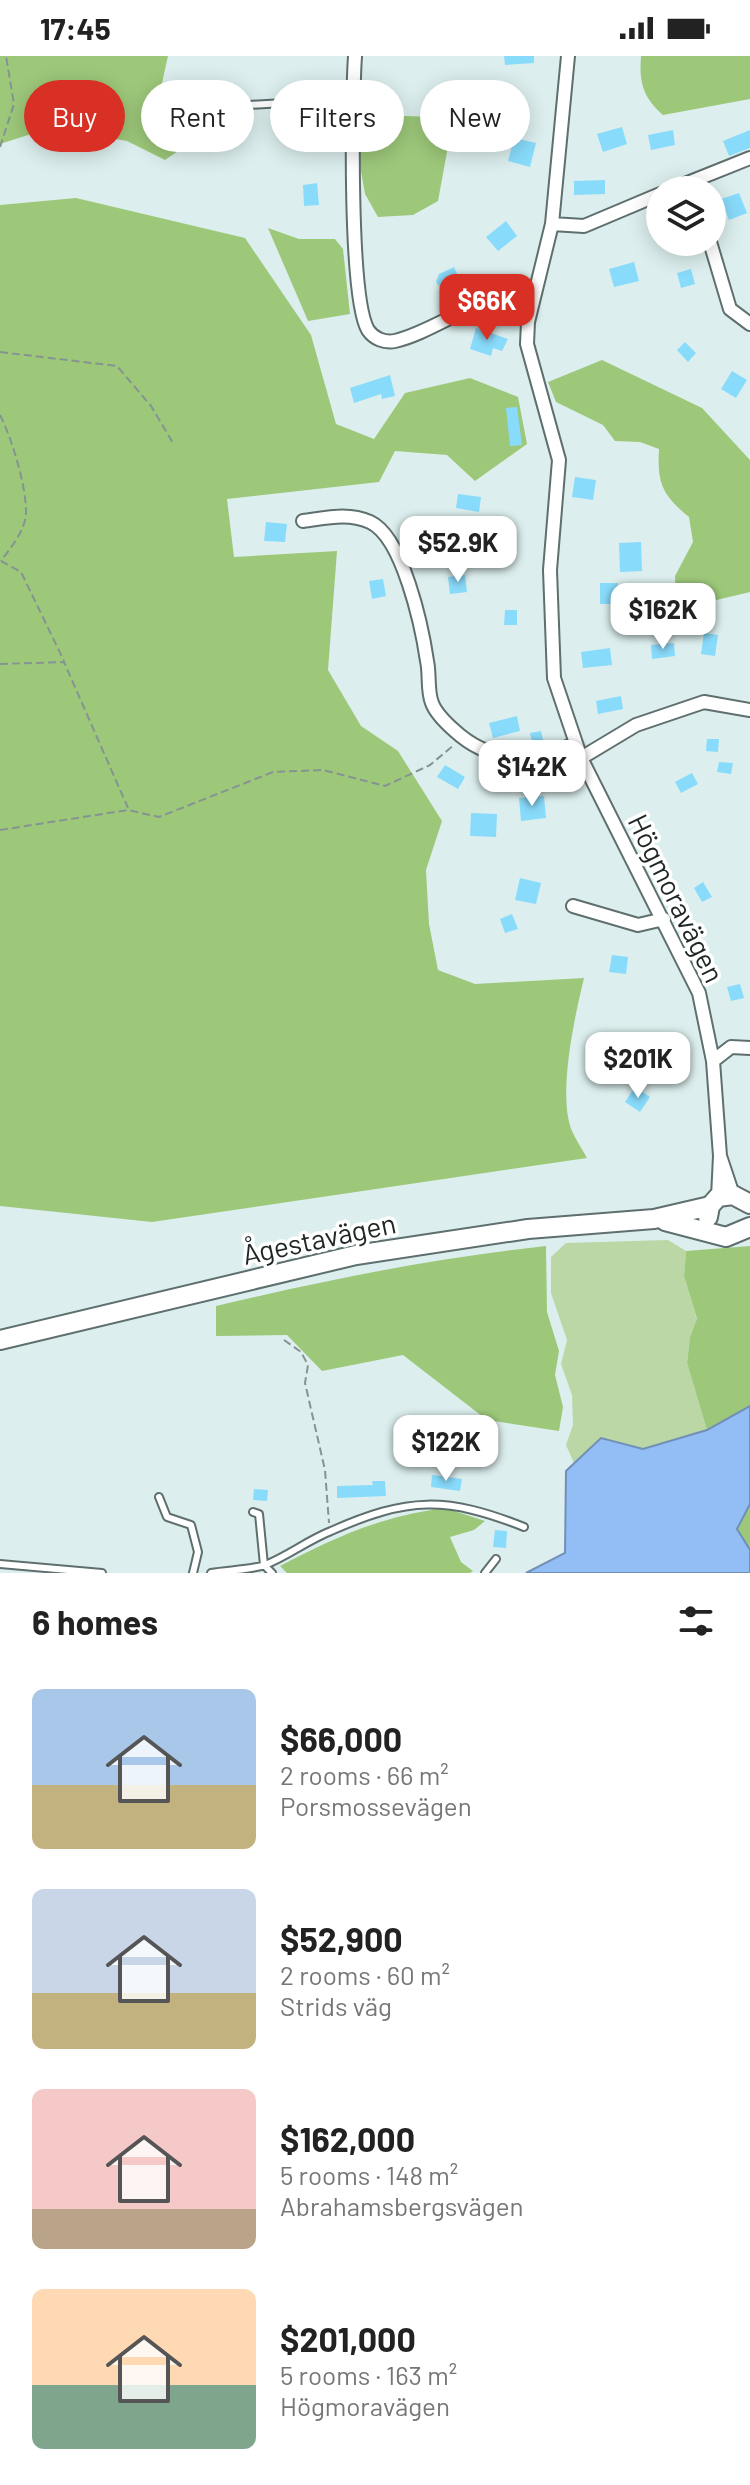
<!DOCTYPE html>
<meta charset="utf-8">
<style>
body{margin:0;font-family:Barlow,sans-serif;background:#f2f2f2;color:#222;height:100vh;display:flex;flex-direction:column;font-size:30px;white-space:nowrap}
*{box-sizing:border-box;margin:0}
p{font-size:26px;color:#767676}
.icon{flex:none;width:44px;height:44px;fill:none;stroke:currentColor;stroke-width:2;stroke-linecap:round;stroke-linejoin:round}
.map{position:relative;height:1517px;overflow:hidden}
.drawer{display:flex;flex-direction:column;background:#fff;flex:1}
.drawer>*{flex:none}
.guide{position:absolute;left:24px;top:24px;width:702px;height:72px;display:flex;gap:16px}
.fabs{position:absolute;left:646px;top:120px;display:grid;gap:16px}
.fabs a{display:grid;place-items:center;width:80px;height:80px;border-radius:50%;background:#fff;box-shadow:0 4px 20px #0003;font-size:40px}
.price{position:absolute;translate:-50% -68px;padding:0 18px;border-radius:16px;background:#fff;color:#222;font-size:26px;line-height:52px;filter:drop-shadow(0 2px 4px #0008)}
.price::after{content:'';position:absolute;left:50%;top:48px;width:24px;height:18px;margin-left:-12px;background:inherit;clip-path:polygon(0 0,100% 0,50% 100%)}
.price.active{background:#d93025;color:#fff}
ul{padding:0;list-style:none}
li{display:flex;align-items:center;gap:24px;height:200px;padding:0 32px}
li span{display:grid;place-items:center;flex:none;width:224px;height:160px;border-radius:12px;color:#555}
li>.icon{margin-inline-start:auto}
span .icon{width:96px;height:96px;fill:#fffc;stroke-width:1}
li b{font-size:34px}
h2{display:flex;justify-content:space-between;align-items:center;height:96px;padding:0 32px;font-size:34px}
.tag{padding:0 28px;border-radius:36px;background:#fff;box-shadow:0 4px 20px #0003;font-size:28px;line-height:72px}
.tag.active{background:#d93025;color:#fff}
.status{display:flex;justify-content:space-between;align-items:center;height:56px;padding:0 40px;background:#fff;direction:ltr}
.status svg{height:22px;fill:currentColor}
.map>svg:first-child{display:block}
.green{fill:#bad7a5}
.forest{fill:#9dc87a}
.water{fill:#93bdf5;stroke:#7090b7;stroke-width:2}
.building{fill:#89dbfb}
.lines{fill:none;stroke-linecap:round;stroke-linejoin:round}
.lane-casing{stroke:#5e6f6e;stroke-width:10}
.street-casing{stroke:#5e6f6e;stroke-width:16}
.secondary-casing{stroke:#5e6f6e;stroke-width:22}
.path{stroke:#869393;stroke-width:2;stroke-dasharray:8 4;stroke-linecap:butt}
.lane{stroke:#fff;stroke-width:6}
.street{stroke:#fff;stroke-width:12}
.secondary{stroke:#fff;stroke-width:18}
.labels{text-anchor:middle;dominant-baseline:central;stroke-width:7;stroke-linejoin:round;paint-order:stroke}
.street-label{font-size:28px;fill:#1f2626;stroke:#fff}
</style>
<div class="status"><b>17:45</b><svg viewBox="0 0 49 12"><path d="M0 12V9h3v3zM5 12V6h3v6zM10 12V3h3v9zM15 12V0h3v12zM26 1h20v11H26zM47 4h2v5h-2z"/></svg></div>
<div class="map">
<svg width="750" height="1517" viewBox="0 0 750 1517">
<rect width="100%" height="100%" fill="#dcefee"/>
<path class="green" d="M668,1184l18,11 -2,25 13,44 -7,17 -3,26 20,67 -64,20 -42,-12 -27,25 -8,-18 7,-20 -1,-30 -11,-31 6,-24 -16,-47v-36l15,-14z"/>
<path class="forest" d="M0,0h168l-10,45 29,44 -22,15 -38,-19 -77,-13 -50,16z
M641,0h109v43l-87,16c-20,-18 -24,-32 -22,-59z
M379,59l55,2 15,24 -11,60 -25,14 -35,2 -13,-23 -10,-56z
M76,142l169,40 66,97 25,89 38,15 31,-46 65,-15 48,19 9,47 -52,37 -28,-26 -52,-4 -16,31 -152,17 7,58 103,-6 -9,119 33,56 37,25 44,70 -16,49 3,54 9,46 37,14 109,-6c-9,38 -27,117 -12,153 4,9 10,18 15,27l-435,64 -152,-16v-1001z
M268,172l31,11h36l8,10 7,65 -42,7z
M602,304l100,48 48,52v132l-42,10 -32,-2 -1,-24 18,-34 -4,-25c-27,-22 -32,-34 -30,-68l-19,-7 -25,-1 -12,-16 -47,-23 -8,-20z
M546,1190l1,66 12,39 -4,24 8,32 -4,24 -72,-11 -84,-65 -81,16 -35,-36 -71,1v-30c110,-26 218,-48 330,-60z
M750,1190v160l-43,24 -20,-67 3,-26 7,-18 -13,-43 2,-25z
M750,1448v46l-14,-21z
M445,1452l40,13 -11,9 -24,7 11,25 12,9 -3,2h-183l-7,-7c55,-29 102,-50 165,-58z"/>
<path class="water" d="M750,1350v98l-13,25 13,21v23h-224l39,-20 1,-82 35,-33 42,11 64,-19z"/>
<path class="building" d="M504,0h30v7l-29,2z
M622,71l5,17 -24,8 -6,-18z
M673,74l2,15 -24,5 -3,-15z
M750,74v18l-21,8 -6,-15z
M514,82l22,5 -6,24 -22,-6z
M605,124v14l-31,1v-14z
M317,127l2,22 -15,1 -1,-21z
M739,137l8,20 -18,7 -8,-21z
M506,165l11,15 -19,15 -12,-14z
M634,206l5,19 -25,6 -5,-18z
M454,211l12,27 -17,7 -13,-19 3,-8z
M691,213l4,15 -14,4 -4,-15z
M476,272l32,11 -6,12 -9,-3 -2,8 -21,-7z
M685,286l11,11 -8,9 -11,-12z
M732,315l15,9 -11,18 -15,-9z
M390,319l5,21 -13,3 -1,-5 -27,9 -4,-15z
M517,351l5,38 -12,1 -4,-38z
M575,421l21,3 -3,20 -21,-3z
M458,438l23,3 -2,15 -23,-4z
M266,466l21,2 -2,18 -21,-1z
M641,486l1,29 -22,1 -1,-29z
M465,519l2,17 -17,2 -2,-17z
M383,523l3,17 -14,3 -3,-18z
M600,527h18v21h-18z
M505,554h12v15h-13z
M704,577l14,2 -3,21 -14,-2z
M674,587l1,13 -23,3 -1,-14z
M610,592l2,17 -29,3 -2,-16z
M621,640l2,13 -25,5 -2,-13z
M517,660l3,15 -27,7 -4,-15z
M541,675l3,13 -11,3 -3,-14z
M707,683h12l-1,13 -12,-1z
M719,706l14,1 -2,11 -14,-2z
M445,709l20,12 -7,12 -21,-12z
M692,717l6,11 -17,9 -6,-11z
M559,721l3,11 -14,3 -2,-11z
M544,740l2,22 -25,3 -2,-23z
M471,757l26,1 -1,23 -26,-1z
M520,822l21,5 -5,21 -21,-4z
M703,826l9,15 -10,5 -8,-14z
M512,858l6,15 -13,4 -5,-14z
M612,899l16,2 -2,17 -17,-2z
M740,928l4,14 -13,3 -4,-14z
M635,1031l15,10 -10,15 -15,-10z
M432,1419l30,4 -2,12 -29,-4z
M372,1425h13l1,15 -49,2v-12l36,-1z
M254,1433l14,1 -1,11 -14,-1z
M495,1474l12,1 -1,17 -13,-1z"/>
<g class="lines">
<g class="lane-casing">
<path id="lane" d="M249,49l35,-2 69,16
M159,1441l8,20 24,8 7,27 -5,21
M253,1456l6,2 5,51 8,8
M0,1508l102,9
M211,1517c17,-3 38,-3 54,-8 23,-9 43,-25 66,-34 77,-34 115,-35 193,-4
M485,1517l11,-14"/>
</g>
<g class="street-casing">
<path id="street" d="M355,0c-3,46 -6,242 13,274 6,9 17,13 27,11 41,-9 96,-55 137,-46
M568,0l-16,168 -24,98 -1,22 32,116 -9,110 4,108 27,80 118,235 14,68 7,95
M670,134l80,-32
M552,168l32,2 76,-32
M710,186l20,67 20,15
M303,465c23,-3 45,-9 67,1 33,15 52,105 57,139 3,13 0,30 5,42 4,11 15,21 23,28 35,32 79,33 119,13
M581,702l55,-33 68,-23 46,8
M573,850l65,19 26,-6
M713,1005l18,-14 19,1
M718,1141l2,-41 13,39"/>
</g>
<g class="secondary-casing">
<path id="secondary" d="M708,1161l2,-11 8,-9 15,-2 17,9
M665,1165l61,16 24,-10
M0,1284l356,-85 172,-26 126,-10 56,-13"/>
</g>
<path class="path" d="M0,91l14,-43 -8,-48
M0,296l117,14 34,40 22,37
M0,359c12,24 26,70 26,97 0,18 -15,35 -25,49
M1,505l20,11 43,89
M0,608l64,-2 64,146
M0,774l128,-20 31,7 114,-45 50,-2 62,16 45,-21 24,-20
M284,1284l17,12 7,13 -3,18 20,87 4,53"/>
<use href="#lane" class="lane"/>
<use href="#street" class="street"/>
<use href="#secondary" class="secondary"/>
</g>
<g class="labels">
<g class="street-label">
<text transform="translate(677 842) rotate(64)">Högmoravägen</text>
<text transform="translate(319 1182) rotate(-12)">Ågestavägen</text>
</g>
</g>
</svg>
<div class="fabs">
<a><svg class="icon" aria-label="layers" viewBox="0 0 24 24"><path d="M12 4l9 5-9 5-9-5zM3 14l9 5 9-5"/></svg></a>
</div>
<b class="price active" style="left:487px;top:286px">$66K</b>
<b class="price" style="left:458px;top:528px">$52.9K</b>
<b class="price" style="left:663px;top:595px">$162K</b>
<b class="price" style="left:532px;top:752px">$142K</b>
<b class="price" style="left:638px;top:1044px">$201K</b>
<b class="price" style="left:446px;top:1427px">$122K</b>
<div class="guide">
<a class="tag active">Buy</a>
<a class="tag">Rent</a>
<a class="tag">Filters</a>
<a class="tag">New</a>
</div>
</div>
<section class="drawer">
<h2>6 homes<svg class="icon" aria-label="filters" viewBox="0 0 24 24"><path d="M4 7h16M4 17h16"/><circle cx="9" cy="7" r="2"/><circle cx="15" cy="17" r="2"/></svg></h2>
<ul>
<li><span style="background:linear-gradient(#a9c7e8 60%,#c2b280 0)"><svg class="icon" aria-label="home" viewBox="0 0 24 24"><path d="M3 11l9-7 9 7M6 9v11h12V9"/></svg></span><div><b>$66,000</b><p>2 rooms · 66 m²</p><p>Porsmossevägen</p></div></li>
<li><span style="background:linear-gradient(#c9d6e8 65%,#c2b280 0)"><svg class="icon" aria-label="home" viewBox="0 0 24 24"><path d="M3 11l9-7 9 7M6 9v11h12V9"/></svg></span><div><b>$52,900</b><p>2 rooms · 60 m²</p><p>Strids väg</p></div></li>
<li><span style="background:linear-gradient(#f6c9c9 75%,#b9a48a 0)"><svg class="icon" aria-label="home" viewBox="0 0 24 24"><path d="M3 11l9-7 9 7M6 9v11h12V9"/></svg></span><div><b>$162,000</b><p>5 rooms · 148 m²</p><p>Abrahamsbergsvägen</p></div></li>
<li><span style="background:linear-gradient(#ffd9b3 60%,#7fa58c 0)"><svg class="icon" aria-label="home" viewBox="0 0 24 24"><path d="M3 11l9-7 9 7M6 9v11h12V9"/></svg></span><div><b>$201,000</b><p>5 rooms · 163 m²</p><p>Högmoravägen</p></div></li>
</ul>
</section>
